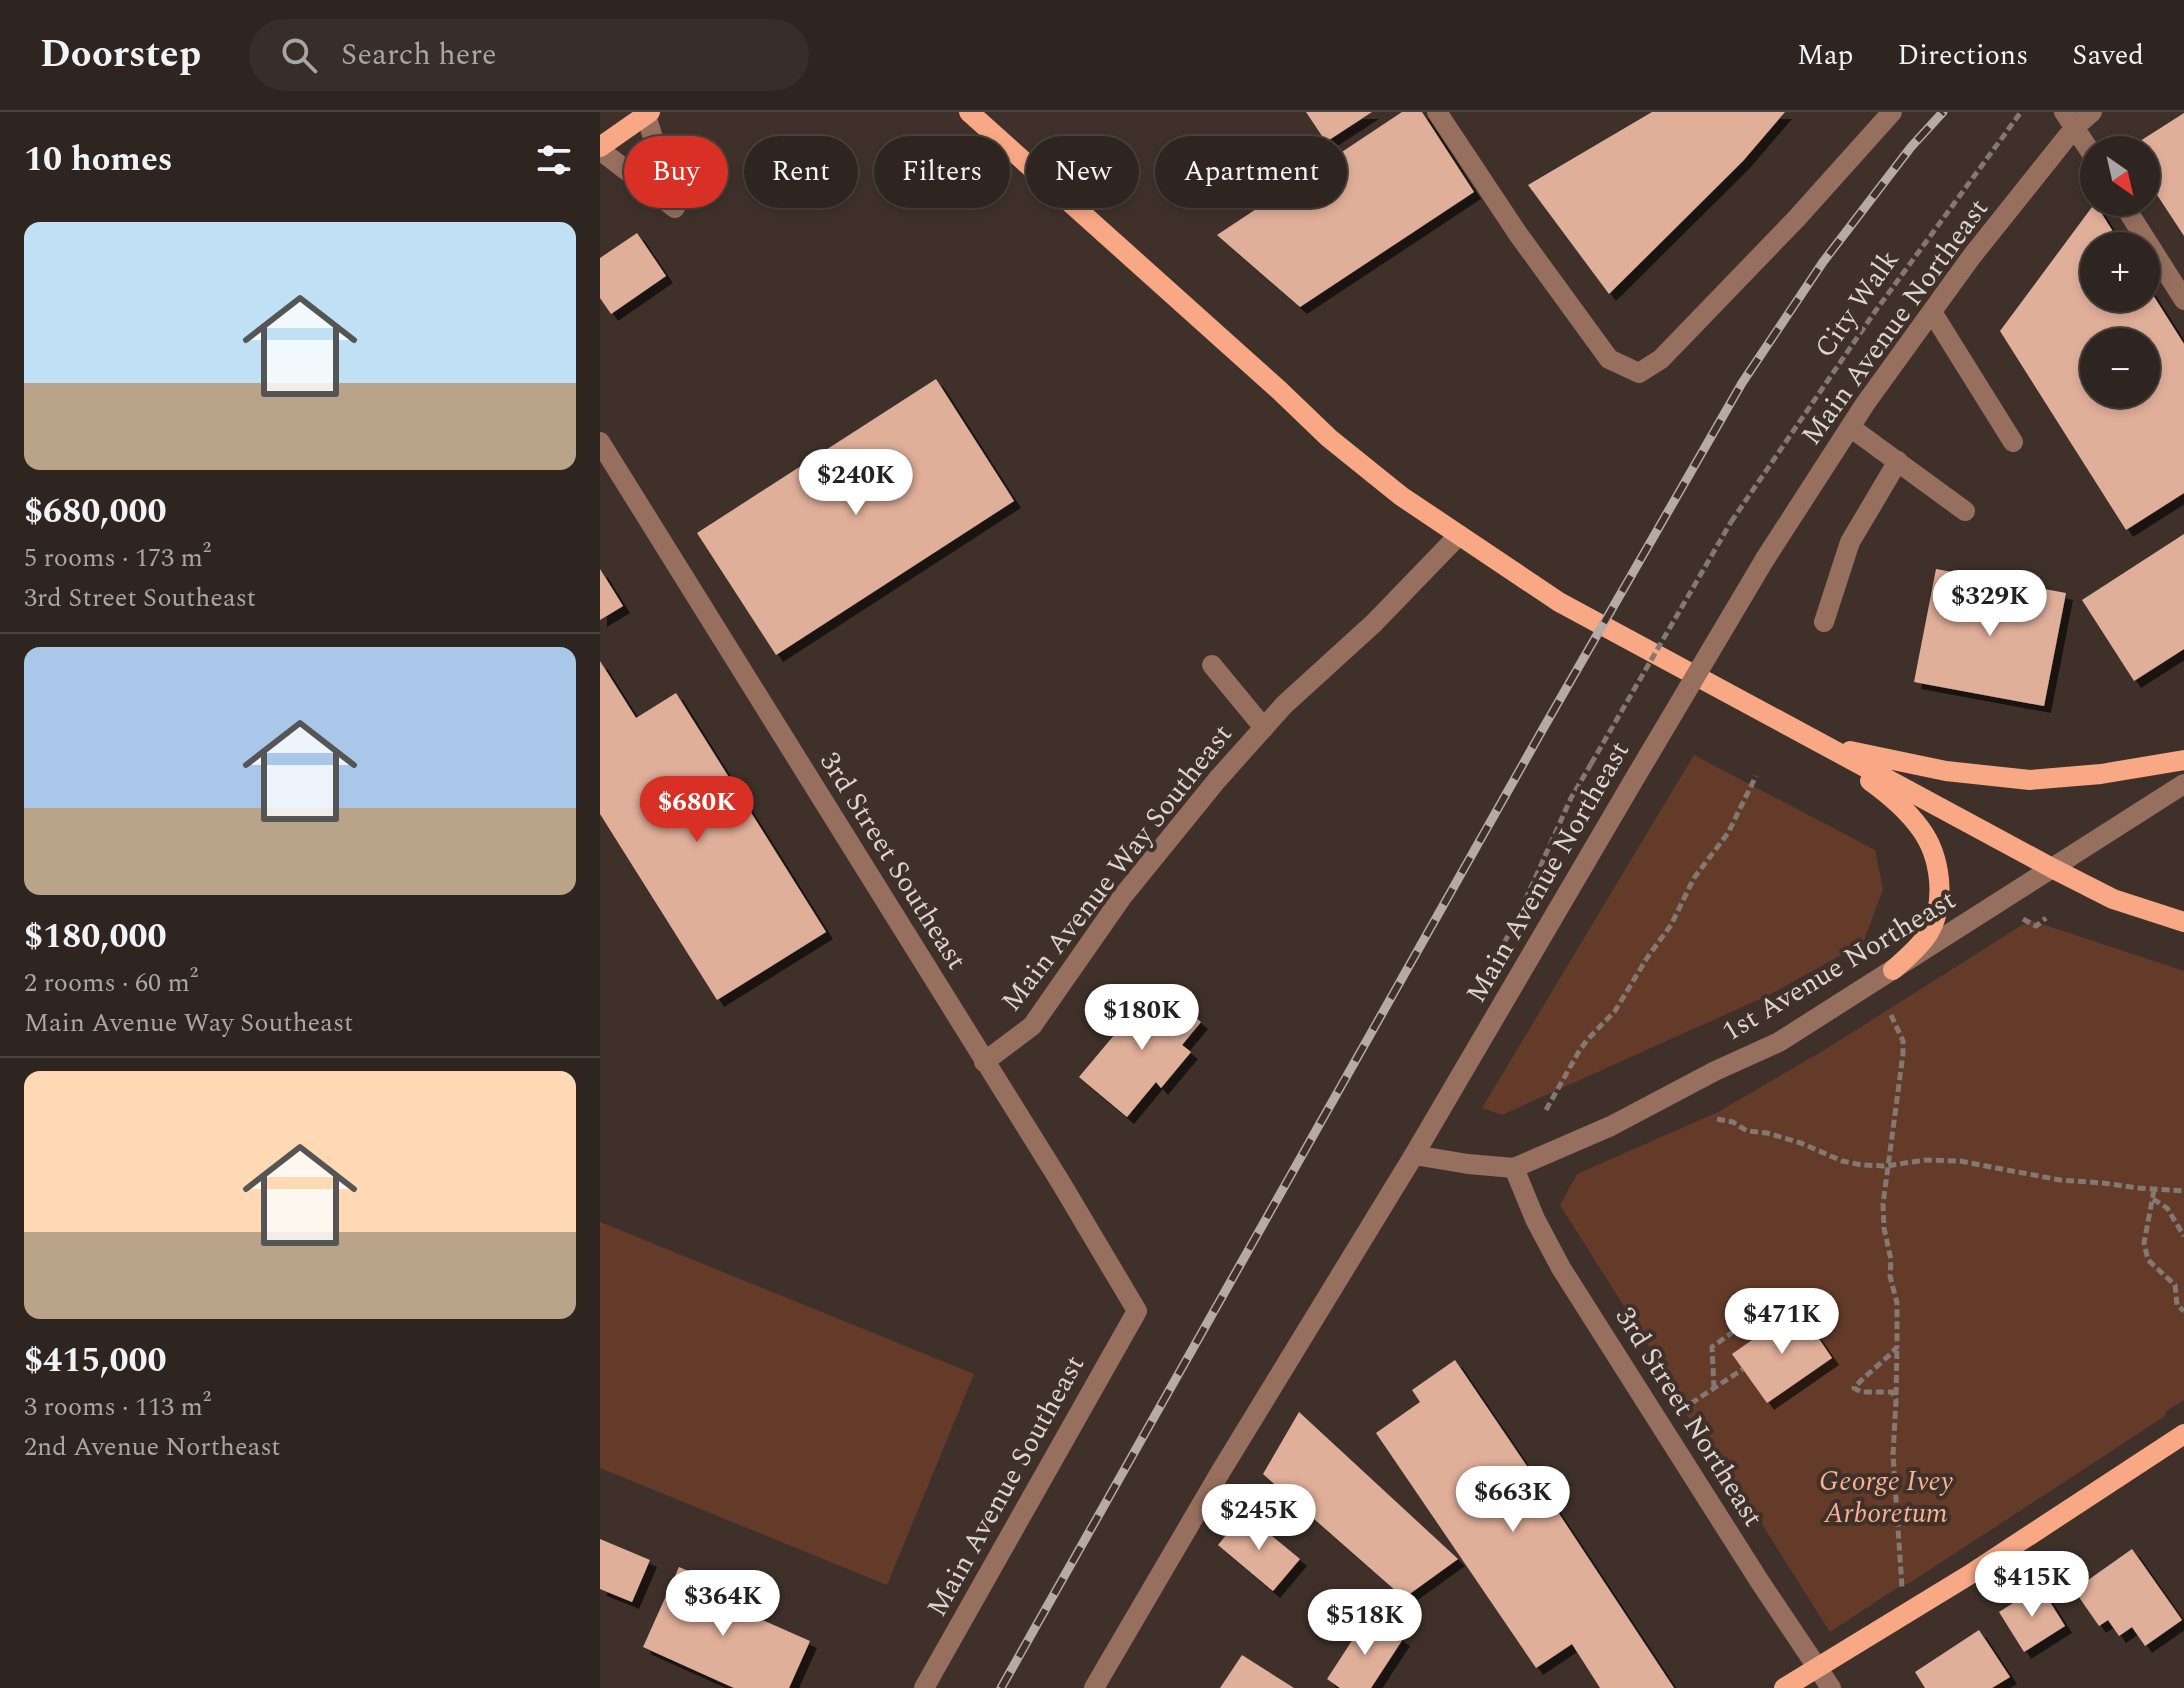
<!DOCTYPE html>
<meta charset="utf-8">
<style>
body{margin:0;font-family:Spectral,serif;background:#372d29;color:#f1f3f6;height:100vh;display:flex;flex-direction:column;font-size:30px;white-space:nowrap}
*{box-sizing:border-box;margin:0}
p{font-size:26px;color:#a7a5a5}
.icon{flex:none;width:44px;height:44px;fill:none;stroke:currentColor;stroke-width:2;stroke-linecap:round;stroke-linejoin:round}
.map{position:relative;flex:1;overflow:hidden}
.panel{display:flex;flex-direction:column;background:#2f2520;width:600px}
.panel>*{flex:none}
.top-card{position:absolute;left:24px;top:24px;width:760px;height:72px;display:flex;gap:16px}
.needle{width:52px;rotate:146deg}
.fabs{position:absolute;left:1480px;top:24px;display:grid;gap:16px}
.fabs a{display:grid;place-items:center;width:80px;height:80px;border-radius:50%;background:#2f2520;box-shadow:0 4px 12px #0003,0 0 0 2px #4a423e;font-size:40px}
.price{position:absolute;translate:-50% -68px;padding:0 18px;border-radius:28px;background:#fff;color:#222;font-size:26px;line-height:52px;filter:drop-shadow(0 2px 4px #0008)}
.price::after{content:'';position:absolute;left:50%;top:48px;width:24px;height:18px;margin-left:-12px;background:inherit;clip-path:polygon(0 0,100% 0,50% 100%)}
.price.active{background:#d93025;color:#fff}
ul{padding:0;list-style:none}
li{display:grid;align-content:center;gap:16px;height:424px;padding:0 24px}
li+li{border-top:2px solid #4a423e}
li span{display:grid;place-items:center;height:248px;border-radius:16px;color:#555}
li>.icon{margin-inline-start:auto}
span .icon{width:144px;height:144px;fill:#fffc;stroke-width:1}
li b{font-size:34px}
h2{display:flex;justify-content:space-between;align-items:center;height:96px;padding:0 24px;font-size:34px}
.tag{padding:0 28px;border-radius:36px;background:#2f2520;box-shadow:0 4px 12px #0003,0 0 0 2px #4a423e;font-size:28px;line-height:72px}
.tag.active{background:#d93025;color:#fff}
header{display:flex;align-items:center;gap:48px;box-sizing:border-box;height:112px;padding:0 40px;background:#2f2520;border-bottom:2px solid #4a423e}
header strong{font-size:38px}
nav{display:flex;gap:44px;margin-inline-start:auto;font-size:28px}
.search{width:560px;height:72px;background:#372d29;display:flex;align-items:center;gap:20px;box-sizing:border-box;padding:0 28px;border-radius:44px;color:#a7a5a5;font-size:30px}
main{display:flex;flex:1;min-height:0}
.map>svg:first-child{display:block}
.green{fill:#643b29}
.building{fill:#e0af9a;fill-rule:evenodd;filter:url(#shadow)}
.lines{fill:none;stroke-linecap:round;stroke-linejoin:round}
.path{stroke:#837872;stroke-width:5;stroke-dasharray:8 4;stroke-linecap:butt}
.minor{stroke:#966f5e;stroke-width:20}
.major{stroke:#f8a884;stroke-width:20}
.rail-casing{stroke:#b5aaa6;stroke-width:9}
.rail{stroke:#3f312a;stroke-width:6;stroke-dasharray:18;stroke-linecap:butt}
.path-bridge{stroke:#837872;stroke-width:5;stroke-dasharray:8 4;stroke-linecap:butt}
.minor-bridge{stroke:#966f5e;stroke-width:20}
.labels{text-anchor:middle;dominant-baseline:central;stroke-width:8;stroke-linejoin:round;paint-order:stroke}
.street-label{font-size:28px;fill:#ddd4d0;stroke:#3f312a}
.park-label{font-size:28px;font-style:italic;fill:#f8b090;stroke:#3f312a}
</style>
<header>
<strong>Doorstep</strong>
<div class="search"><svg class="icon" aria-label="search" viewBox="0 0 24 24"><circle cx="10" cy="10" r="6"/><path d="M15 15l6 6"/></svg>Search here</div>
<nav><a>Map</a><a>Directions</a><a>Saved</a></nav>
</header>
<main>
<section class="panel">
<h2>10 homes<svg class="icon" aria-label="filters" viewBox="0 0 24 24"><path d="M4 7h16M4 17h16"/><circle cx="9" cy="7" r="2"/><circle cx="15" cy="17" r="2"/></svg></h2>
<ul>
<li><span style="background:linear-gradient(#bfe0f5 65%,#b9a48a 0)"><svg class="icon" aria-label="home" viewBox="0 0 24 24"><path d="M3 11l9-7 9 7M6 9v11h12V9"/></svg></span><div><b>$680,000</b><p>5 rooms · 173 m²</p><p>3rd Street Southeast</p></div></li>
<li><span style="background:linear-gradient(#a9c7e8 65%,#b9a48a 0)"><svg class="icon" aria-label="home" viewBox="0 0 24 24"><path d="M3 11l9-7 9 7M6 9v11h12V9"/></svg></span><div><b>$180,000</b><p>2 rooms · 60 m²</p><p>Main Avenue Way Southeast</p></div></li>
<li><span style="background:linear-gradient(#ffd9b3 65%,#b9a48a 0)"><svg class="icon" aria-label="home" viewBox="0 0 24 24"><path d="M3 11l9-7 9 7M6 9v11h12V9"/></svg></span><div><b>$415,000</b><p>3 rooms · 113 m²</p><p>2nd Avenue Northeast</p></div></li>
</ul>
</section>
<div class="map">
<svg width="1584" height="1576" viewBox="0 0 1584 1576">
<defs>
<filter id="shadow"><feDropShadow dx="7" dy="7" stdDeviation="0" flood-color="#0009"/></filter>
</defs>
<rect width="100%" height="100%" fill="#3f312a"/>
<path class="green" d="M1094,643l181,95 8,39 -20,54 -92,51 -269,121 -20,-7z
M1430,808l154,51v429l-18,11 -1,5 -257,168h-5l-73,48 -84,-133 -6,-1 -54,-84 4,-3 -130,-206 17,-31 141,-62 108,-63z
M0,1110l374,152 -87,211 -287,-117z"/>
<path class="building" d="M706,0h66l-46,30z
M802,0h20l52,80 -174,115 -83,-72z
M1052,0h133l-42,49 -134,133 -81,-109z
M1584,1v123l-38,-58v-28h-20z
M1495,91l27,43h-28v52h52v-14l38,60v149l-58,37 -126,-199zM1494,230h52v52h-52z
M37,121l29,43 -55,38 -11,-16v-40z
M336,267l78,122 -238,154 -79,-122z
M1584,422v115l-50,32 -52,-81z
M0,457l23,37 -23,14z
M1336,457l130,24 -22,113 -130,-24z
M0,549l36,57 40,-25 150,239 -109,68 -117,-186z
M556,873l45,37 -19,23 9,7 -30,36 -5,-6 -29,35 -48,-40z
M1198,1196l34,50 -65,45 -35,-49z
M855,1248l95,140 124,188h-74l-28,-44 -36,24 -160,-235 44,-31 -8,-12z
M699,1300l159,147 -54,39 -141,-124z
M644,1401l56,46 -27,32 -55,-46z
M0,1427l50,21 -18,42 -32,-13z
M1532,1437l50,71 -37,26 -13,-19 -13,9 -11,-16 -9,6 -25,-36z
M79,1455l40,17 -6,14 97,43 -21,47h-55l-91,-41z
M1440,1474l25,40 -41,26 -25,-40z
M768,1504l35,23 -32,49h-31l-13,-9z
M1379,1518l31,47 -18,11h-67l-10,-16z
M642,1543l52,33h-74z"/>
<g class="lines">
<path class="path" d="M1131,410l143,-209 147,-201
M1423,807l13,7 10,-8
M881,873l34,-62 56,-125 20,-34
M1291,903l12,26v13l-20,150 1,24 7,32 -1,16 7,27v44c-13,15 -30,26 -43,41l7,4h31l4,8 -3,55 9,132
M946,998l32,-57 9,-13 28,-29 32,-53 24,-33 23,-47 34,-45 28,-57
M1117,1007l16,3 14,9 20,2 34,10 41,18 20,4 25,1 37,-6 36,1 100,19 43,3 35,5 46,3
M1554,1078l-10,53 4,17 27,25 2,20 7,6
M1553,1087l14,9 17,28
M1114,1276l-2,-41 29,-21 10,15
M1296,1283l1,-46
M1081,1298l62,-41"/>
<path class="minor" d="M837,0l81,122 91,125 30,14 22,-14 136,-141 95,-106
M1464,0l30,45
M0,38l75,58 -30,-96
M1522,90l62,98
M1332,200l81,130
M1250,315l115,84
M0,330l461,741 76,128 -213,377
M1165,447l100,-155 107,-148 103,-129 17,-15
M1224,510l26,-80 48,-81
M612,553l52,63
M384,950l48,-36 90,-129 95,-117 67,-75 90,-82 85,-88
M814,1043l54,9 46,4 97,-42 104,-55 64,-29 405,-258
M914,1056l21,51 26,49 199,314 71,106
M494,1576l127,-217 193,-316 218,-372"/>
<path class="major" d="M369,0l310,278 50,48 72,58 158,106 493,266 61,31 71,23
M0,35l50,-35
M1250,639l96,20 84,9 71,-6 83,-14
M1270,669c18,13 37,29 50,47 21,28 27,75 8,106 -9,14 -23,25 -35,36
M1184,1576l185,-113 215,-141"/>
<g class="rail-casing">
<path id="rail" d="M401,1576l543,-961 198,-344 81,-121 88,-115 32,-35"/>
</g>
<use href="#rail" class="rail"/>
<path class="path-bridge" d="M991,652l140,-242"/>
<path class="minor-bridge" d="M1032,671l133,-224"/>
</g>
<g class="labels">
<g class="street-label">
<text transform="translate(1257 192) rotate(-55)">City Walk</text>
<text transform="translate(1295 210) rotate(-54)">Main Avenue Northeast</text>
<text transform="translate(293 749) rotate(58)">3rd Street Southeast</text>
<text transform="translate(517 756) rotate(-52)">Main Avenue Way Southeast</text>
<text transform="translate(948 760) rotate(-60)">Main Avenue Northeast</text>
<text transform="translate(1239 854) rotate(-31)">1st Avenue Northeast</text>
<text transform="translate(1089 1305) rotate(58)">3rd Street Northeast</text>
<text transform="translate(406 1374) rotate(-61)">Main Avenue Southeast</text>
</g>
<g class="park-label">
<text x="1286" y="1369">George Ivey<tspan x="1286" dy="32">Arboretum</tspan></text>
</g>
</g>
</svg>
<div class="fabs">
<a><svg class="needle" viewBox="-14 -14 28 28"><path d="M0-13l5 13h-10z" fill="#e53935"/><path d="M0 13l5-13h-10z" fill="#a7a5a5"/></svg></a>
<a>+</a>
<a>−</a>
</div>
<b class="price" style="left:256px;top:405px">$240K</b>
<b class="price" style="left:1390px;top:526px">$329K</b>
<b class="price active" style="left:97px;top:732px">$680K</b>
<b class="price" style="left:542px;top:940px">$180K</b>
<b class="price" style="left:1182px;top:1244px">$471K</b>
<b class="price" style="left:913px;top:1422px">$663K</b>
<b class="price" style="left:659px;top:1440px">$245K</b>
<b class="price" style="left:1432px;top:1507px">$415K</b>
<b class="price" style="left:123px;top:1526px">$364K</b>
<b class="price" style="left:765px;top:1545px">$518K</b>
<div class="top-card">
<a class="tag active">Buy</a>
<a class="tag">Rent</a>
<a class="tag">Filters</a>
<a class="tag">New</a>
<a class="tag">Apartment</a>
</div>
</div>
</main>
